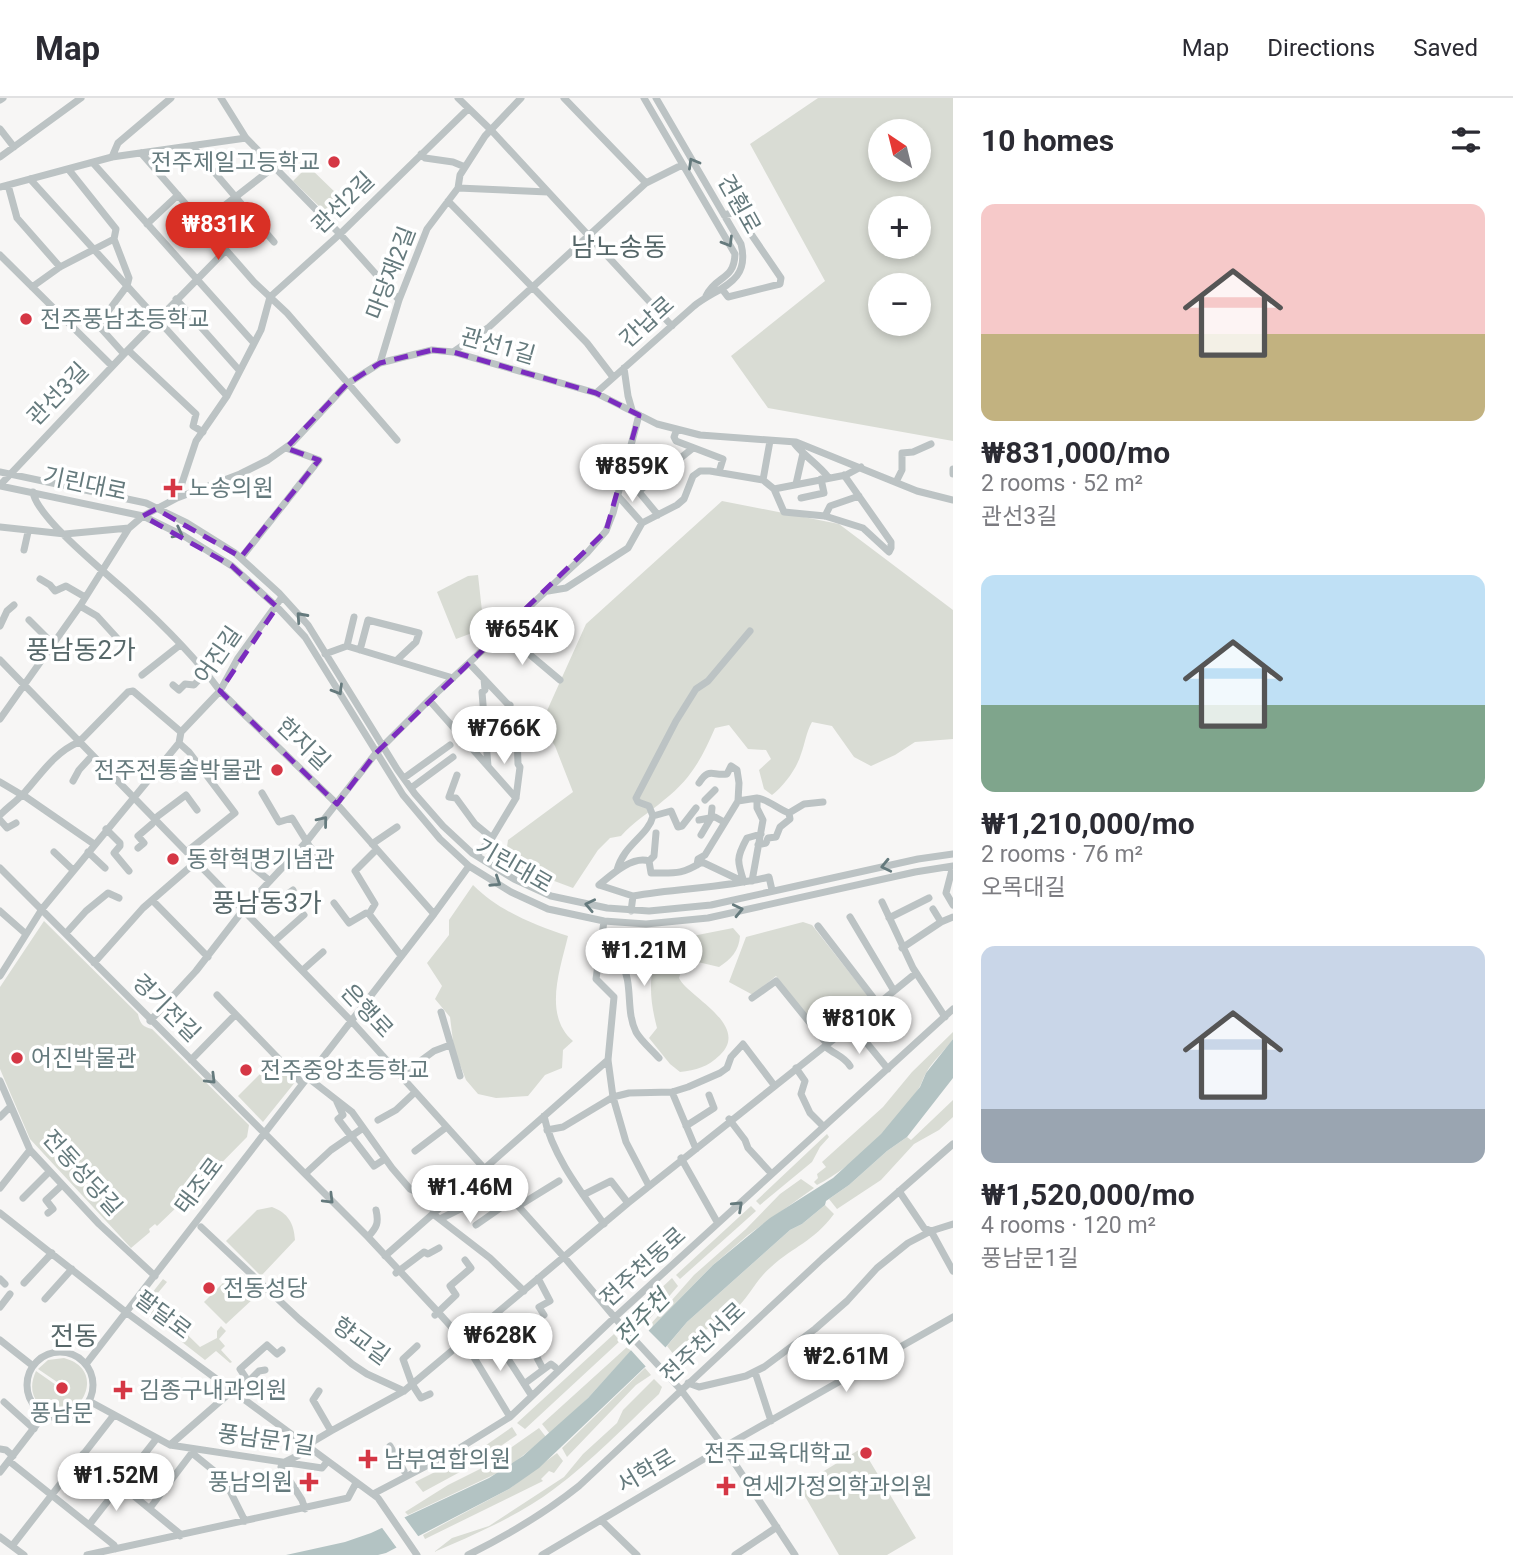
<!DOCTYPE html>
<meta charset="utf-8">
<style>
body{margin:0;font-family:Roboto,"Noto Sans KR",sans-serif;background:#f2f2f3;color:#2b2b33;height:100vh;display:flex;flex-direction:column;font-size:26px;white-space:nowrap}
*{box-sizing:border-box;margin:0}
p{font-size:23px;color:#7c7c81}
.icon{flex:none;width:38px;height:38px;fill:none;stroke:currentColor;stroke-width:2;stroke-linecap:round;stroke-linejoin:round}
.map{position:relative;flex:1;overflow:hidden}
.sheet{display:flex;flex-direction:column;background:#fff;width:560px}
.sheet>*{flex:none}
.needle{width:46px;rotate:325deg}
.fabs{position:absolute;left:868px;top:21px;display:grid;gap:14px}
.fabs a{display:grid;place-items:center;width:63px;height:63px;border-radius:50%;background:#fff;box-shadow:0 4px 10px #0003;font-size:35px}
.price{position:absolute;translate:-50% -60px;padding:0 16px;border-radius:24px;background:#fff;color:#222;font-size:23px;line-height:46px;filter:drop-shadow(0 2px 4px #0008)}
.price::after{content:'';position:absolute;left:50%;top:42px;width:21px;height:16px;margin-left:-10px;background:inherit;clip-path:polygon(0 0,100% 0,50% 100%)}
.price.current{background:#d93025;color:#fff}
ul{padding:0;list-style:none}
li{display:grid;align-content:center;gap:14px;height:371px;padding:0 28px}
li span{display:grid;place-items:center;height:217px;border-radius:14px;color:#555}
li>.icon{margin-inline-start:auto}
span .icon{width:126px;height:126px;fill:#fffc;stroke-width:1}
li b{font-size:30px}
h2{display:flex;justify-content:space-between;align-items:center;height:84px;padding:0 28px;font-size:30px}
header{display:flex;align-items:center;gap:42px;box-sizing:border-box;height:98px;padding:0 35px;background:#fff;border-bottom:2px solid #e1e1e2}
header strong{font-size:33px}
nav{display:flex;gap:38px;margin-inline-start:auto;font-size:24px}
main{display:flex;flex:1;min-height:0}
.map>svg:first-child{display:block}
.green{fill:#d9dcd4;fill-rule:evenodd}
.water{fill:#b3c3c3}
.pier{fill:#f7f6f5}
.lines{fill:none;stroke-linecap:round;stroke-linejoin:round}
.minor{stroke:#bcc3c4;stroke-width:7}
.oneway{stroke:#657a7d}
.marked{fill:none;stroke:#7b2cbf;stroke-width:5;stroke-dasharray:14 9;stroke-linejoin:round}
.poi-dot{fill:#d53745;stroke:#fff;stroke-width:2.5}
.labels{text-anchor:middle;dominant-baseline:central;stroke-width:7;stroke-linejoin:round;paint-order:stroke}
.poi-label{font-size:23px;fill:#657a7d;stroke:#fff;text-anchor:start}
.street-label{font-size:23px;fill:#657a7d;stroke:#fff}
.water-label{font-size:24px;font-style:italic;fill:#5f7877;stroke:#fff}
.quarter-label{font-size:26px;fill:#566769;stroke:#fff}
</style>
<header>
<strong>Map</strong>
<nav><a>Map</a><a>Directions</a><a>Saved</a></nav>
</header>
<main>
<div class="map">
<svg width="953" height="1457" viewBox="0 0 953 1457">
<rect width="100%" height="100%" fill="#f7f6f5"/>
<path class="green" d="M818,0h135v343l-185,-33 -37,-52 94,-75 -75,-137zM880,33h39v39h-39zM880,110h39v39h-39zM880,187h39v39h-39z
M308,68l31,30 -15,15 -31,-30z
M722,403l117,23 114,86v129l-38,3 -20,13 -24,11 -17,-9 -22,-31 -20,-4c-6,11 -7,21 -11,32 -4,14 -17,32 -29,41l-8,-6 -5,-19 12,-11 -5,-9 -18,-1 -19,-24 -14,3c-13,30 -24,51 -51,72 -15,13 -30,21 -43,36l-11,2 -12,12 -25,38 -48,-18 -20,-10 3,-20 65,-48 -18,-46 -14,-22 45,-100z
M478,477l4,36 15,8 -14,10 -27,10 -19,-47 31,-16z
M473,787c26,26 61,40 95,51 -8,34 -25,79 5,105l-10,9 -1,18 -17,7 -17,21 -32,2 -18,-4 -12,-14 -12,-31 -4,-32 -15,-18 7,-13 -15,-23 22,-28v-15z
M44,823l94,93c2,10 5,13 14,15l97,96 -2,12 -56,57 1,3 -9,9 -3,-2 -23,22 -2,-2 -6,5 1,3 -19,16 -101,-109 -30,-70v-82z
M803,824l9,3 59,75 -47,37 -48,-61 -23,19 -24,-13 17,-45z
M733,830l7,8c-1,15 -9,23 -21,31l-34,-8 -6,19c9,19 72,47 41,77 -12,12 -24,15 -40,17l-10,-8 -21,-26 8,-10c-9,-35 -7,-49 0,-85z
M953,934v7c-8,12 -20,21 -27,34 -3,5 -4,10 -7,15 -24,35 -64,78 -102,97l-3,-3 4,-4 -1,-4 9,-7 -4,-5 61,-55 29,-35z
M274,962l22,21 -33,41 -25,-26z
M953,1002v17l-14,13 -25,14 -33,36 -44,29 -8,-10 20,-14 38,-34 20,-14 4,3z
M827,1036l2,3 -9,10 -8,15 -52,43 -4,-4z
M801,1081l13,9 -66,47 -35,30 -62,63 -2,-2 45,-51 52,-46 34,-35z
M825,1107l9,9c-21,28 -40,32 -63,53 -16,13 -23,33 -39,45 -22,17 -37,22 -58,43l-7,-9 20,-24 103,-92 12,-6z
M751,1108l5,5 -76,68 -4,-4z
M272,1109c16,6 22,16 23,33l-34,36 -35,-35 31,-31z
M231,1177l23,23 -28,26 -22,-22z
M672,1180l6,8 -32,37 -8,-10 1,-4z
M163,1181l4,3 -15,18 1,5 6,2 41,40 17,-9v-7l4,-5 5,5 -7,8 6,7 -4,4 11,12 -2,1 -14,-12 -11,9 -59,-46 -1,-12z
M614,1236l6,7 -95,88 -8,-6z
M627,1249l4,4 -43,47 -38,36 -8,-10z
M64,1260c52,14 4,82 -26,45 -8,-10 -7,-21 -2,-32l20,14 1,-3 -19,-13 10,-9z
M645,1270l6,7 -15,10 -69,72 -5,-9z
M654,1281l8,8 -3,7c-34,32 -67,67 -105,95 -36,27 -78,45 -120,63l18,-14 37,-12 75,-49 19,-23 34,-31 6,-13z
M512,1329l5,8 -46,31 -48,26 -8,-10 64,-32z
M539,1330l7,9 -40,32 -98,46 -3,-3 43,-27 34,-17z
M862,1350l54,90 -29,17h-48l-40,-69z
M557,1355l6,8 -9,12 -5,-2 -8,8 2,2 -118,58 -2,-4 86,-46z"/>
<path class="water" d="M953,941v39l-46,59 -20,14 -38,34 -23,16 -1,4 -23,19 -12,6 -103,92 -22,26 -126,120 -30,21 -123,64 -8,2h-92l59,-13 26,-9 118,-55 34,-22 65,-58 63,-70 62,-63 57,-47 63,-40 48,-44 39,-47 6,-14z"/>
<path class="pier" d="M646,1230l22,22 -20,19 -19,-21z
M402,1416l19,26 -22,11 -19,-26z"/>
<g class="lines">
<path class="minor" d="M221,0l25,40 94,96 59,66
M458,0l33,32 181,196
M564,0l82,85
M644,0l91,156c-1,27 -19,21 -29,42
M0,2l3,-2
M0,31l14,18
M192,48l82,96
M141,55l113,129 33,31 110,127
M421,56l4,4 28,4 12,5
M0,59l81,-59
M112,59l6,-14 53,-45
M93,65l160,179
M30,81l197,217
M8,87l9,33 43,49
M0,89l112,-30 134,-19
M458,90l90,4
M448,103l139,142 26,34
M202,125l72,-56
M147,126l31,-29
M114,141l15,39 -2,8 -29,39 26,29
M0,157l112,111
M32,189l28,-20 54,-28 2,-10 -47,-59
M722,191l6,8 52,-13 1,-6 -45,-66 -12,3
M176,201l63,71
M128,252l68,64 -3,12 10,6
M453,254l36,-25 157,-144 36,-18
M380,265l19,-63 28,-71 31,-41 2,-13 25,-39 36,-38
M624,270l4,28 4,14
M596,295l98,-87c23,-19 57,-22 47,-62l-85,-146
M677,331l-3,8 2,4 47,18 -4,13
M794,345c10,13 24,21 34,34
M953,371v5
M0,374l146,31 41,20 48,30 44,40 29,32 89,144 18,25 28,32 29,27 42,26 37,17 56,12 42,3 62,-6 207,-46 35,-5
M625,377l33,40
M763,382l7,-39
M896,384l6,-12v-17l11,-1 18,-8
M796,386l7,-31
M0,387l124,-131 102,-104
M0,388l143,30 41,20 48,30 44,40 29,31 98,158 37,44 29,27 42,26 37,17 56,12 42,3 62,-6 207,-46 38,-6
M774,391l72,-14 15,-8
M639,393l54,-43
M33,394c3,25 74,82 95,101 32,29 66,62 92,98l117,113 97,110
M618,398l24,27
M177,400l19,-57 31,-45 34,-66 9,-33 70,-63 128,-125
M801,400l23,-5 -3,-14
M825,418l5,-10 29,-10
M0,429l65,7 64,-6 14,-12 34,-18 63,-24 28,-14 24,-17 55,-59 33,-21 52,-13 21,2 143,41 61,31 43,11 96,7 121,49 36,9
M24,452l4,-18
M241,460l78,-98 -33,-12
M40,481l10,6 5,6 11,-5 19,11
M548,493l18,-3 62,-40 14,-25 35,-18 7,-6 9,-23 7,-5h10l53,9 11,9 10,23 41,4 38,12 26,24 2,-4v-6l-47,-67
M80,508l17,10 31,34
M29,522l23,23
M0,528l7,-15 7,-6
M503,534l57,48
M347,548l7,-29
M360,552l8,-30 51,13 -3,9 -19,18
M325,556l22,-8 106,32
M0,562l355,365 209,232 57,68 60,65 43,57 71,108
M469,565l66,70
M142,577l38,-30
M484,581l1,11 -3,2 6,74
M173,587l6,5 6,-6 9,1 12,-13
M429,602l87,98
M0,621l80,-113 49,-78
M489,627l43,16
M179,645l10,9 46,61 -45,36
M474,652l36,-45
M457,677l-8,22 7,1 19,26 17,14
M404,680l46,-33
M73,683l6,-11 10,-11
M0,684l22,13
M411,690l42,-31
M262,695l17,29 13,-4 18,29 15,16
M23,697l71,49
M757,700c9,0 22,12 32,15l15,-9 19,-2
M705,702l10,-10
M738,703l19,-3v10l6,12 -11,61
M0,717c8,-8 18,-15 25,-23 17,-19 30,-40 54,-50l49,-50 5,-1 48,41
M158,718l28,-21 11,15
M653,718l-4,-10 -11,-4 -2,-4 40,-77 20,-32 12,-8 42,-50
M653,718l18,-5 7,16 4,-1 14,-18
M0,722l7,8 9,-5
M699,722l16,-3 9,5
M106,731l14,14v3l-6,7 15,18
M656,735l-2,23 -5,5 2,12c24,0 30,2 51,-11l42,20
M701,737l10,-17 1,-10
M372,746l25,-17
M758,747l8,-2 2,-5 8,-1 4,-10 10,-8 -1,-6
M138,750l6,-5 -6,-7 14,-12
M54,754l19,18
M88,754l17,16
M374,754l-19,19 20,33 -6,10 30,39
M477,757l15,-17 24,-40 4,-31 -2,-3 -1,-29
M243,761l27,22
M697,767l1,-6 7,-4 33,-54 1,-18 -2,-13 -6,-4 -4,8c-15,2 -18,-7 -28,9
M953,768l-7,27 7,12
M0,770l368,369 70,75 26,29 46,76
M617,772c7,-26 31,-34 36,-54
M744,784c-7,-21 -8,-24 3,-44l14,-4
M599,787c12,-10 34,-30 50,-24
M599,787l34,11
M256,798l12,12 25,-18
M153,803l55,56
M882,804l31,66 32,49
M334,805l15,20 17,-10 3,1
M933,811l8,13
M0,813l26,23
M631,813l2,-15c45,-8 92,-8 136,-19l3,13
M850,819l44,74
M889,820l40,-20
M604,823l-8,58 18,18 -6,63 5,37 13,45 23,44
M68,833l18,-20 22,-18 11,5
M277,841l27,-24
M902,850l39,-26 12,-5
M600,860l21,4c13,22 4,48 15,70 5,9 16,18 23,26
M94,865l49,-55 54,-47
M305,870l18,-16
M0,878l42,-67 137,-166 2,-11 39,-41 18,-33 44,-61
M217,897l85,88
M752,900l24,-17 51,63
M878,906l38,-31
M441,914l19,64
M150,923l46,-50 48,-62 63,-68 69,-88 53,-53 158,-147 19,-22 7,-18 26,-98
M852,927l36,44
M825,948c8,8 19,10 25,20
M191,962l44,-45
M796,970l9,13 -4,13 9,19 11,11
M404,975l30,-22 16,-6
M307,979l45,35 40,56 18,21 9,4 16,19
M0,983l30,69 69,74 56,52
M672,994l24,57
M337,1004l6,13 -5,4 36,47 11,-7
M544,1018c8,39 37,76 60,108
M0,1019l8,-8
M729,1021l16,21 3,8 21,23
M378,1022l18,-10 16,-15
M686,1028l28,-18 -5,-13
M547,1032l16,-3 50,-30 16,-4 43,-1 16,-5 32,-14 7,-5 4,-11 12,-13 31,41
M415,1053l29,-22
M681,1060l35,62
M305,1076l26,-24 32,-22
M0,1090l30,-38
M899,1093l25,37 7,3 22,40
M583,1097l28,-14 17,22
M23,1100l24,-24
M520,1107l39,-24
M0,1115l127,100 251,185 39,57
M48,1115l5,-4 -7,-9 14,-13
M433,1116l57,44 34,33
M440,1121l58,-29
M476,1127l33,-23
M201,1129l98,92 53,45 15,10 37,17
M368,1139c9,-10 11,-14 8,-27
M385,1158l223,-196
M396,1175l28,-21 4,2 11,-6
M538,1180l12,23 -11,6 5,8
M0,1181l5,5
M24,1185l28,-30
M45,1201l27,-30
M0,1209l10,-13
M435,1217l21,-20 -6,-9 21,-18 -6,-8
M486,1225l14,20 1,5 29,45
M526,1239l17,32
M0,1242l33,26
M417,1248l-14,13 9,25 9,14 9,-4
M27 1287a33 33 0 1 1 66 0a33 33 0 1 1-66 0Z
M86,1266l348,-450 35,-48
M755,1274l16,49
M248,1284l11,-11 6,-1
M688,1285l11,4 47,-11 18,-9 51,-38 32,-28 30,-33 31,-25 23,-12 22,-7
M524,1286l27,-20 4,3
M319,1293l-6,9 18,31
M251,1297l3,-5 -14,-21 27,-24 10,9 5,-4
M89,1303l81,44 152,23 5,-6
M4,1304l30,27
M170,1347l63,-55
M390,1348l14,25
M0,1351l6,1 7,6
M192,1355l32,26 21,42
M83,1356l96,79 1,3
M9,1363l105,84 1,4
M285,1364l14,-7 15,-14 17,-10 73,-40 224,-188 250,-199 -60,-78
M285,1364l-4,5 21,33 3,9
M0,1374l44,-57
M373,1396l82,-43 55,-34 104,-99 339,-309
M150,1410l44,-58
M601,1422l36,35
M89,1427l68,-87
M0,1439l24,18
M12,1448l102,-131
M87,1457l261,-57 8,-15
M468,1457c40,-20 76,-41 111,-69l243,-227 131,-115
M542,1457l182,-108 229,-130
M735,1457l42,-28"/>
</g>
<defs><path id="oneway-chevron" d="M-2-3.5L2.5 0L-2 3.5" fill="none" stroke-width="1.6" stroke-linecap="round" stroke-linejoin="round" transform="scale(1.75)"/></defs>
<g class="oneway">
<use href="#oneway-chevron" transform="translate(693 65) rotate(-120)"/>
<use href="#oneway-chevron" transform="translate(728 144) rotate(59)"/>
<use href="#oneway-chevron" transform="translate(178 435) rotate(27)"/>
<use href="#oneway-chevron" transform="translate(301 519) rotate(-132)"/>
<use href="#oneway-chevron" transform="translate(338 592) rotate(59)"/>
<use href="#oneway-chevron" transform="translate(323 723) rotate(-51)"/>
<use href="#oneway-chevron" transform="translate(886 768) rotate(167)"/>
<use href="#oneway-chevron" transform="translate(496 784) rotate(33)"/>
<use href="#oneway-chevron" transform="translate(590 807) rotate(-168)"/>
<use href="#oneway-chevron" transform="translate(738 812) rotate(-13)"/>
<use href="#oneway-chevron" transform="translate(211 981) rotate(45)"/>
<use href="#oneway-chevron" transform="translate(329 1101) rotate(45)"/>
<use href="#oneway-chevron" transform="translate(738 1108) rotate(-43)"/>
</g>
<path class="marked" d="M432,252l21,2 143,41 43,22 -33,116 -230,222 -39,51 -117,-113 57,-84 -45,-41 -89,-50 13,-7 85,48 78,-97 -33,-12 61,-64 33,-21z"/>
<g class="poi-dot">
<circle cx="334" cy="64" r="7"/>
<circle cx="26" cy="221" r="7"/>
<path d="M169.5 379.5h7v7h7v7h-7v7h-7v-7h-7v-7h7z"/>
<circle cx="277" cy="672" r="7"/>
<circle cx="173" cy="761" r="7"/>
<circle cx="17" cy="960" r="7"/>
<circle cx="246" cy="972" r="7"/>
<circle cx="209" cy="1190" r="7"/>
<circle cx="62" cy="1290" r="7"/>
<path d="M119.5 1281.5h7v7h7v7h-7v7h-7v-7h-7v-7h7z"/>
<circle cx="866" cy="1355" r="7"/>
<path d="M364.5 1350.5h7v7h7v7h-7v7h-7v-7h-7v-7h7z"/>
<path d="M305.5 1373.5h7v7h7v7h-7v7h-7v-7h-7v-7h7z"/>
<path d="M722.5 1377.5h7v7h7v7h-7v7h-7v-7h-7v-7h7z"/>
</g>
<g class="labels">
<g class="poi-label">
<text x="320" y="64" text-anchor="end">전주제일고등학교</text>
<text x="40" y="221">전주풍남초등학교</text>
<text x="189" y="390">노송의원</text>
<text x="263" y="672" text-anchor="end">전주전통술박물관</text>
<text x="187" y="761">동학혁명기념관</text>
<text x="31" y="960">어진박물관</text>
<text x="260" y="972">전주중앙초등학교</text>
<text x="223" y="1190">전동성당</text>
<text x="139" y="1292">김종구내과의원</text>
<text x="62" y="1315" text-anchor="middle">풍남문</text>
<text x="852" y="1355" text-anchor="end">전주교육대학교</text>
<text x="384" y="1361">남부연합의원</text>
<text x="293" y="1384" text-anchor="end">풍남의원</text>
<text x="742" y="1388">연세가정의학과의원</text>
</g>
<g class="street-label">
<text transform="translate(343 105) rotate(-44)">관선2길</text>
<text transform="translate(739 106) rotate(61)">견훤로</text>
<text transform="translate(391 175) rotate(-69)">마당재2길</text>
<text transform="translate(647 224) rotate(-42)">간납로</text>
<text transform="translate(498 248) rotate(16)">관선1길</text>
<text transform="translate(58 296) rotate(-46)">관선3길</text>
<text transform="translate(85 386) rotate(12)">기린대로</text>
<text transform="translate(218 557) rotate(-55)">어진길</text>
<text transform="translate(303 646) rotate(44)">한지길</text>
<text transform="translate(514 768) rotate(30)">기린대로</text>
<text transform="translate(166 910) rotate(45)">경기전길</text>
<text transform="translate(367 913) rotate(47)">은행로</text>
<text transform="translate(82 1075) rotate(48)">전동성당길</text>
<text transform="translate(199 1088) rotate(-53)">태조로</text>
<text transform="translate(643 1169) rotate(-42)">전주천동로</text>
<text transform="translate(163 1217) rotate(37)">팔달로</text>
<text transform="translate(361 1243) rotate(36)">향교길</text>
<text transform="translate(703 1245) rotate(-43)">전주천서로</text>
<text transform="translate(266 1342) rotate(8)">풍남문1길</text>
<text transform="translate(646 1373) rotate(-31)">서학로</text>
</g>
<g class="water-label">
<text transform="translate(642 1220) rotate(-46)">전주천</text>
</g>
<g class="quarter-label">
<text x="619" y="149">남노송동</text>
<text x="81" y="552">풍남동2가</text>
<text x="267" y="805">풍남동3가</text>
<text x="74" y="1238">전동</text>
</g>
</g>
</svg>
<div class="fabs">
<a><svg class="needle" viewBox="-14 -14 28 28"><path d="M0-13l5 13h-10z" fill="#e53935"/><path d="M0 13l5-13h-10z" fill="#7c7c81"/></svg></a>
<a>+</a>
<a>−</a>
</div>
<b class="price current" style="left:218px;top:164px">₩831K</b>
<b class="price" style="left:632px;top:406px">₩859K</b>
<b class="price" style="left:522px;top:569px">₩654K</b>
<b class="price" style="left:504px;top:668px">₩766K</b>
<b class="price" style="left:644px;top:890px">₩1.21M</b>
<b class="price" style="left:859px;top:958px">₩810K</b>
<b class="price" style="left:470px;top:1127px">₩1.46M</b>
<b class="price" style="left:500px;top:1275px">₩628K</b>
<b class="price" style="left:846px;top:1296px">₩2.61M</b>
<b class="price" style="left:116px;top:1415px">₩1.52M</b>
</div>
<section class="sheet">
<h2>10 homes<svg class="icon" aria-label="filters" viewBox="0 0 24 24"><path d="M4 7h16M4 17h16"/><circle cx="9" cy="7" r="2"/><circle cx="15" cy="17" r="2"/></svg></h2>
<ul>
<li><span style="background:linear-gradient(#f6c9c9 60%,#c2b280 0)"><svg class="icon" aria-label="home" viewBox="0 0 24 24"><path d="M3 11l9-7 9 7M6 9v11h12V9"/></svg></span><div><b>₩831,000/mo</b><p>2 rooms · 52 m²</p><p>관선3길</p></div></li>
<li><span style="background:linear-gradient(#bfe0f5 60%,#7fa58c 0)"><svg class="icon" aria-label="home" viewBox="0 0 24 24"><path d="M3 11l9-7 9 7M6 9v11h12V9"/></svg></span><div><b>₩1,210,000/mo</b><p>2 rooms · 76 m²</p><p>오목대길</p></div></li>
<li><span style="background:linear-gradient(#c9d6e8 75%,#9aa5b1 0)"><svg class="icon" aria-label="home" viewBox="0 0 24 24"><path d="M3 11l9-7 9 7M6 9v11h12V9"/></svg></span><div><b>₩1,520,000/mo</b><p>4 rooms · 120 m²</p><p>풍남문1길</p></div></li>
</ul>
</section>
</main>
